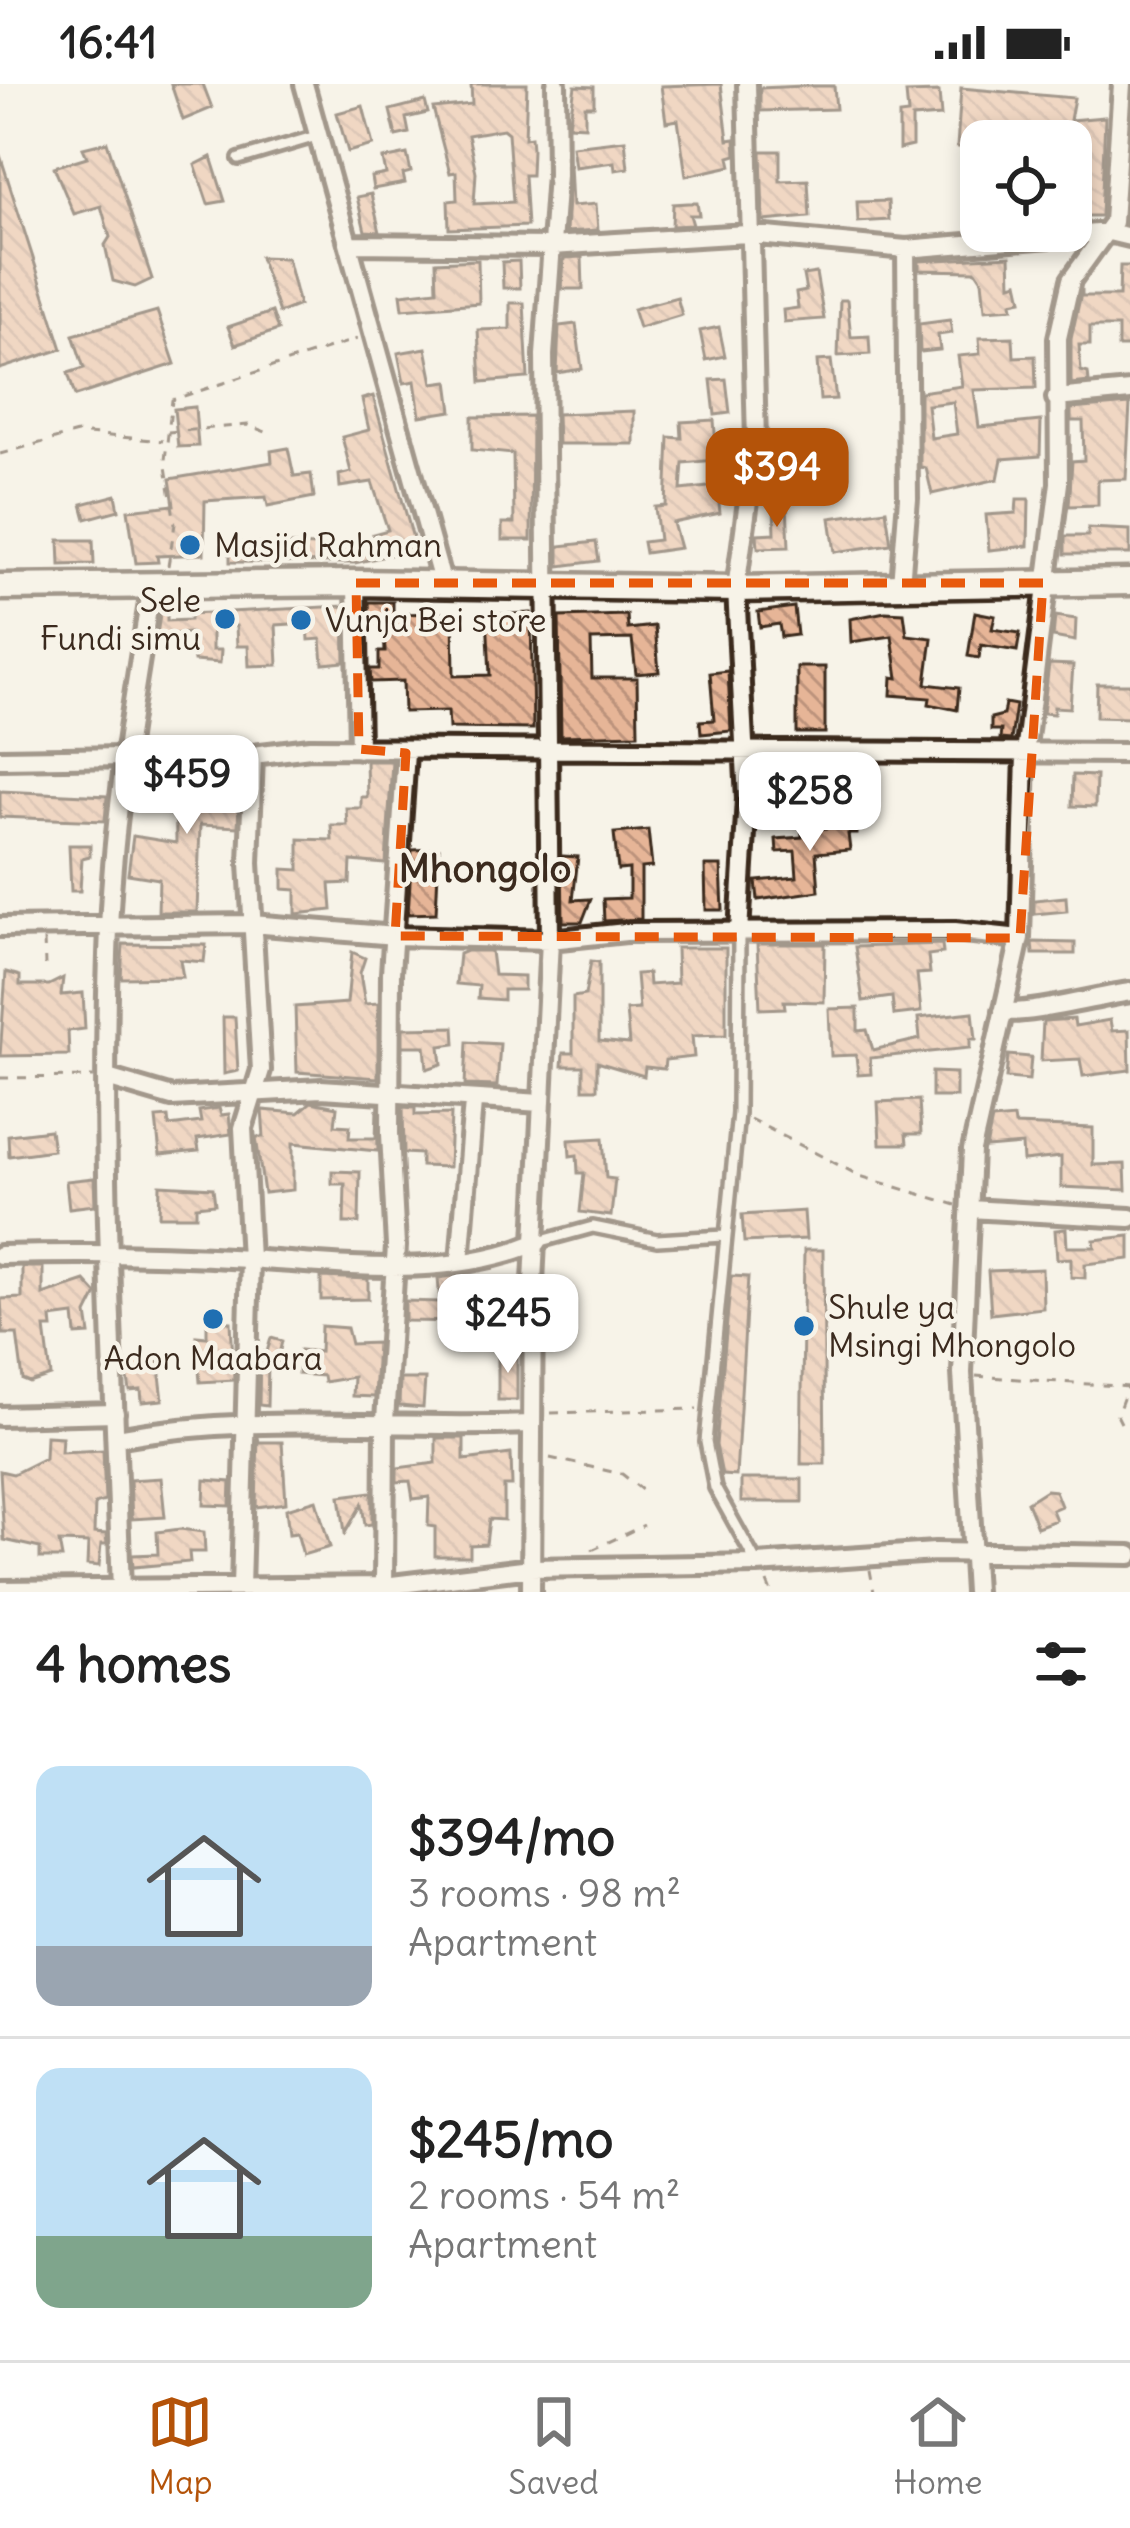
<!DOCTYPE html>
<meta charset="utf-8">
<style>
body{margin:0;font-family:Delius,sans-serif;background:#f2f2f2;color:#222;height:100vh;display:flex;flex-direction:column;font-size:45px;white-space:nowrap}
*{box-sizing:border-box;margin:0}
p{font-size:39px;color:#767676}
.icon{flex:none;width:66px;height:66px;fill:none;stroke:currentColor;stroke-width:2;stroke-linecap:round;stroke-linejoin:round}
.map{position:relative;height:1508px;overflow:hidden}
.panel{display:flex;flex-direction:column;background:#fff;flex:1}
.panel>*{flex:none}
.controls{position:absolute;left:960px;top:36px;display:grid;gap:24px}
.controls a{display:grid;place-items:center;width:132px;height:132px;border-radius:24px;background:#fff;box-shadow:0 6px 18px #0003;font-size:60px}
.price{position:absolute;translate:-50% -102px;padding:0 27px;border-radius:24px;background:#fff;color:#222;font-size:39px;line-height:78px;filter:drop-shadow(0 3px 6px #0008)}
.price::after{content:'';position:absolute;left:50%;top:72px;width:36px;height:27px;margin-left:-18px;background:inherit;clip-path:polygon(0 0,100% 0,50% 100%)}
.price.current{background:#b45309;color:#fff}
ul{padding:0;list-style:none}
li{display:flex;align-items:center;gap:36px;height:300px;padding:0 36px}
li+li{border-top:3px solid #e0e0e0}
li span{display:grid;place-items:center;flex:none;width:336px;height:240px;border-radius:24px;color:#555}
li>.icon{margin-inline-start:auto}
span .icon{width:144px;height:144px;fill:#fffc;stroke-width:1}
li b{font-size:51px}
h2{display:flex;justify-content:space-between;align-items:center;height:144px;padding:0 36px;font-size:51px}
.status{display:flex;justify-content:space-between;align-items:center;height:84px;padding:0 60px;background:#fff;direction:ltr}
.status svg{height:33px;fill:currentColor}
.tabs{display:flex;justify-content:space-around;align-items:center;height:168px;border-top:3px solid #e0e0e0;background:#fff;font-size:33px;color:#767676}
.tabs a{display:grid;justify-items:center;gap:6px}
.tabs .current{color:#b45309}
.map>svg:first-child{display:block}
.building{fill:url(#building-back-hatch);stroke:#3b2a1e;stroke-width:3;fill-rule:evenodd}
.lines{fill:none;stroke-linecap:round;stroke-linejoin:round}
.lane-casing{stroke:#3b2a1e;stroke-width:18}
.street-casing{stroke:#3b2a1e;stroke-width:26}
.secondary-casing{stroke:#3b2a1e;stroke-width:33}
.path{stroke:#3b2a1e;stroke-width:3;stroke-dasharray:9 9;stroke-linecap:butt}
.lane{stroke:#f7f3e8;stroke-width:9}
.street{stroke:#f7f3e8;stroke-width:16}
.secondary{stroke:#f7f3e8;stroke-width:24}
.marked{fill:none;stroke:#e8590c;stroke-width:9;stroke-dasharray:24 15;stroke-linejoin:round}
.poi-dot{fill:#1f6fb2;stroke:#f7f3e8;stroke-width:4.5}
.labels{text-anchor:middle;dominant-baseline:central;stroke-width:9;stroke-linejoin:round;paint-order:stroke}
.poi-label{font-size:33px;fill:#3b2a1e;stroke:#f7f3e8;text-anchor:start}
.quarter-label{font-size:39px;font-weight:bold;fill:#3b2a1e;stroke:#f7f3e8}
</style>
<div class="status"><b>16:41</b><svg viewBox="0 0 49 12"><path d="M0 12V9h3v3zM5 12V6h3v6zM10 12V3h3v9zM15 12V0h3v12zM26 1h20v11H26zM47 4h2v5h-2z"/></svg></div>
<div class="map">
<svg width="1130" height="1508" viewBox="0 0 1130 1508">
<defs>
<pattern id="building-back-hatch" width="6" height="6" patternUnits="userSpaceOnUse" patternTransform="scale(3)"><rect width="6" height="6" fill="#e6b597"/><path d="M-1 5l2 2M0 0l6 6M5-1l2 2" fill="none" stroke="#bc937b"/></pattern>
</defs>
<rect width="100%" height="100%" fill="#f7f3e8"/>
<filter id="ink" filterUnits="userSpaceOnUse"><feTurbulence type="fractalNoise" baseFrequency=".00833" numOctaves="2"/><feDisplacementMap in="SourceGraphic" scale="24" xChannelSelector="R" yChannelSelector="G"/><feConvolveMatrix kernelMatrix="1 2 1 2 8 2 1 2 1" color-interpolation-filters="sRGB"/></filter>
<g filter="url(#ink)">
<path class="building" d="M171,0h32l9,24 -29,12z
M471,0h56l-2,54 6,-1 1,12 -1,26h-7l3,51 -78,3 -1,-28 9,-1 -1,-28 -6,1 -17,-65 39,-4zM503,45l5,4 5,69 -39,2 2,-32 -8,-37z
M721,0l7,56 7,-1 1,16 -7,2 2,9 -45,10 -8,-56 -12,2 -5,-36z
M575,2l19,1v19h-9v20l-16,-1z
M804,2h30l2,23 -76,2v-23z
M961,4l113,10 -4,22 35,-3 -4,99h-30v-75h-90v8l-24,-2z
M939,8l2,24 -29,2v28l-13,3v-34l9,-1 -2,-21z
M425,17l3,12 -22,5 3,15 -13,3 -6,-26z
M363,22l10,39 -25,7 -11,-39z
M625,56l3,28 -13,2 -1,-8 -39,5 -3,-21z
M107,58l45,137 -17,8 -22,-6 -8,-36 5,-8 -9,-31 -27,8 -20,-47 33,-10 -4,-9z
M761,67h19v30l28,-1 2,37 -47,4z
M407,70l4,18 -8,2 2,9 -32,6 -2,-12 15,-3 -3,-15z
M0,71l62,194 -62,20z
M211,73l14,44 -17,3 -13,-39z
M570,80l2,42 24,-2 2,26 -32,2z
M371,110l9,38 -15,-1 -8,-34z
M888,117l1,19 -31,2 -1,-20z
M688,119h9l2,12h-9l3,10 -21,1 1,-22z
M1010,172l1,28 7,-2 4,18 -10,2 1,6 -28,2 -3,-30 -6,-9 -57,-1v-9z
M260,173l27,1 12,47 -20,8z
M582,173l1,32h-21l2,-31z
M478,176l1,43 -76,6 -2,-15 36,-4 -1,-28z
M519,177l1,27h-17l-1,-26z
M1120,182h10v81h-12v-20h-28v18h-11l2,26 7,2 1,9 -18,2v-45l11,-50v7h37z
M816,189l8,46 -40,3 -1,-12 15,-2 -2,-15 10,-2 -3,-16z
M677,213l5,18 -43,13 -6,-19z
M840,216h7l4,37 18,-1 1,18 -32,2z
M510,219h14l4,75 -47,4 -3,-52 32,-1z
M157,227l18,53 -100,32 -7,-23 16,-5 -11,-33z
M272,228l6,18 -43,15 -7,-18z
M950,236l2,13 -14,2 2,15 -20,2 -1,-28z
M576,240l6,45 -25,4 2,-47z
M719,243l6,29 -19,4 -6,-29z
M1013,253l1,20 21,-1 1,32 -62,2 5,37 62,-6 -1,35 -38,3 -4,20 -66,15 -6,-26 -6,-1v-75l42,-6 -4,-30 22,-2 -1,-16zM953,318l4,32 -26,4 -4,-33z
M426,264l7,35 15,-2 4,30 -32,5 -5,-35 -11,2 -6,-30z
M831,276l5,39 -16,1 -3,-39z
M726,295l4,34 -15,2 -4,-35z
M373,312l43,153 -61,14 -125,-1v-20l107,5 38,-6 -2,-7 15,-4 -16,-48 -32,5 -1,-12 12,-3 -9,-35 27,-7 -7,-31z
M1130,320l-4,75 -28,1v25l-29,1 3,-45 12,-1 -1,-39h-12v-12z
M195,323l3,39 -20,1 -4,-38z
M634,327v33h-76l-1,-30z
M532,332l-1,124h-29v-17h12l-1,-69 -41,-4v-33z
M714,336l3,40 -34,3 -2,27 36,-4 3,27 -47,10 7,25 -35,5 -2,-11 16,-2 -4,-33 11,-1 3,-69 13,1 -1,-16z
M769,351h13l1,30 -17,1z
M288,364l6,28 17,-2 3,23 -46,9 -2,-9 -61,4 -1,53 -47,2 1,6 -22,1 -8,-53 46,-5 -4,-26 102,-17 -1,-11z
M116,411l3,15 -33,9 -4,-15z
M1017,415h12l-1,47 -39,4 -3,-35 30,-2z
M787,420l2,43 -31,1 -1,-14 18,-1 -1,-28z
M886,426l5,34 -56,8 -5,-34z
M1088,444l42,2v24h-65v-18h23z
M59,456h34l1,24 -34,1z
M596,458l3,19 -40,5v-20z
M369,518h24v12l60,-1 1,63 36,-1 -3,-60 44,-2 2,116 -84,-1 -1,-17 -44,1 -1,-31 -32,1 -1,-13h9v-17h6l-1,-24h-14z
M344,522l1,56 -22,2 -2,-25 -12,1 -1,-17 -32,2 2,40 -29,1 -1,-20h-11l-1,-20h-24v24h9l-1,13 -26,-2 -4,-28 -33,2 4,-28h6v14l23,-1v-6z
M794,523l3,28 -16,2 -2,-13 -19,3 -2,-15z
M885,528l19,1 3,22 25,3 -6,46 33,4 -2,22 -28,-6 1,-6 -39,-3 1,-18 6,1 -6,-42 -41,6 -1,-23z
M975,528l20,4 -3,13 28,4 -3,18 -36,-6 -2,13 -11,-2z
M627,531l1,14 27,-3 4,46 -23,2 -4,-35 -41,1 1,38h45l1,56 -77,2 -2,-119z
M1055,532l21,3 -1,22 -22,-4z
M1049,580l24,1 -3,43 -16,-1v7l-11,-1z
M797,583h28v66h-28z
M728,587l3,60 -30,3 -1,-13 14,-1 -4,-47z
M1097,600h33v34l-34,-1z
M1005,619l11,2 -5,35 -11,-1 1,-9h-10v-12l12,-3z
M366,677h26l-6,103 -35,-3 -1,22 -20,1 2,26 -36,4v-24l-13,-1v-20l16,1v-31l33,1 -1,-15h16l-1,-17h15v-11h6z
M758,683h11l2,44h-12z
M175,685l65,6 -2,52 -38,-2 -3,87h-39l1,-33 -31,-5 5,-38 43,7z
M1073,691l23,1 -1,31 -23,-1z
M0,707l107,5 -2,25 -105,-4z
M845,718h13l-1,32h-9l2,16 -34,3 3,38 -61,9 -2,-19 41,-4 -2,-26 -18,1 -1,-13 26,-2 -1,-22 12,-4 2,18 29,-3z
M648,746l4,37 -11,1v51l-37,2 -1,-22 26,-1v-29l-11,1 -4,-37z
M69,761h21v11l-8,2 -2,33h-9z
M439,765l-3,64 -28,1 4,-64z
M562,772l16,1 -5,43 18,-1 -9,23h-19z
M705,782h16l2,44h-17z
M1066,813l1,14 -33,3v-14z
M1032,858l43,1v11h-42z
M123,860l83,1 -2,17 -24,-2 3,17 -62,1z
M757,860h68l-1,58 -40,-1 1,7 -25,1z
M942,860l1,9 -15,2 2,18 -13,1 4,38 -27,3 -2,-18 -29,4 -8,-54z
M676,864h50v87l-34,1 2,21 -29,3 -1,9 -19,-2 -1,9 -47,-14v27h-14v-23h-21l1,-13h10v-56l12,-2 6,-34 8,1v79l30,3 -3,-34 13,-1 -3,-35 12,-1 1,12 28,-2z
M466,867h25l3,24 30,1v14h-21v10l-25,-2 1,-12 -23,-2 3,-30z
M352,868l13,6 -5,15 5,31 13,-1v75l-81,-6 -2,-65 52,-4z
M6,888l14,4v9h29l14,-7 -2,17 22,-2 2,36 -17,2 1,24 -69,1z
M858,924v23l9,-1 6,20 47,-11 -2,-21 55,-6 3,27h-6v9l-100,10 1,16 -13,1 -2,-20 -25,1 -2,-47z
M223,933h12l3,54 -14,3z
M1074,935l1,7 35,-6 2,11 17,-1 1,40 -47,6 -3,-17 -39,2 2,-40z
M454,943l1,17 -15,2 2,18 -15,5 -2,-23h-22v-18z
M467,958l33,2 -3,42 -32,-1z
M1008,971l23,2 -2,23 -23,-2z
M932,988l24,1v24h-24z
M919,1016l2,34h-15l1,10h-27l-2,-42z
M311,1018l26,5 -2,18 15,1 -1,12h27l1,-29 1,42 -85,-8v47l-29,3 -8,-56h8l-2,-27 36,3z
M403,1023l12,1v7l36,-1 -2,53 -28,-1v-12l-17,-1z
M219,1024l2,7 8,-1 2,20 -34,5 2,12 -39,4 -4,-37 12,-1 1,9 32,-4 -2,-11z
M1014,1034l1,7 78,3v37l32,-1 1,26 -65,-3v-30l-38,4 -1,-16 -36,3 6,-28z
M50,1046l3,20 -44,6 -1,-21z
M603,1054l3,40 9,1 -4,37 -31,-4 4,-39h-6l-1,-18 -7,1 -1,-16z
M332,1087l28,1 -1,51h-15l1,-39h-13z
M94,1094l1,27 -26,3 -3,-27z
M160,1101l53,3 2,16 -19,2v10h-37z
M804,1127l2,28 -62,3 -2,-27z
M1066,1145l1,18h28l-1,-7 36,-4v23l-45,5v14l-14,-1v-19l-14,1 -2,-29z
M804,1166h19l2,214h-24z
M22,1183h21v28l42,-14 12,13 -10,20 3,20 -14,1 -2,-20 -23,3 1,10h-7l6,48 -21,7 -7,-3 -6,-46h-14l-2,-35 21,-1z
M1042,1185l1,39 -52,6 -3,-43z
M460,1191l7,47 -62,-1v-20l35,1 -2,-24z
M731,1192l17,1 -12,199 -14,-1 -6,-30z
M321,1193l47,2v20l-47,1z
M207,1237l24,1 3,58 -34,2 -4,-46 11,1z
M321,1242l26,2 4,16 26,-1 -3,54 -22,-1 1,-19 -29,5 -1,-6 -25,-2 2,-24 20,2z
M271,1254l11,3 -6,26 -8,-3 -1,42 -8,-1 1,-53h7z
M498,1268h19v48h-19z
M158,1275l5,41 -21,2 -1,-12 -11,1 -5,-29z
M400,1295h25l-2,29 -24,-2z
M46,1352l16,1 -1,15 42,-2 2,51 -10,3 -1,29 12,1 1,10h-6l-2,22 -12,-1 1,-22 -29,-1 3,16h-22v-10l-36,-8 -4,-69 13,3 32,-16z
M258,1353l1,5h23l4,61 -30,4z
M436,1354h28v22l47,-6 1,32h-8v34l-15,-1 -3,25 -16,1v11h-35v-29l-7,-1 1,-29 -16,2 -3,-18 -13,1v-14l39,-5z
M161,1394l4,39 -33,2 -2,-39z
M741,1395h61v23h-61z
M205,1396l26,2 -1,24 -26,-1z
M1046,1406l9,1 6,15 -9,4 4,10 -19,7 -10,-25z
M372,1408v32l-7,1 -3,-21 -17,29 -5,-37z
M316,1416l14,47 -27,8 -6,-22 -8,1 -3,-25z
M180,1445l24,3 1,20h-16l1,10 -57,5 -1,-12 26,-1 -1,-22z"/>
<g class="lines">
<g class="lane-casing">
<path id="lane" d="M239,75l81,-24
M739,848l-1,181 -32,329 9,46 41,74
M538,1158l55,-15 64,13 67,-4"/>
</g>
<g class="street-casing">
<path id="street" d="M304,0l139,501
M352,160l199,2 196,-12 159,15 203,-17 21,5
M1056,314l74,-7
M356,499l3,166
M901,500l7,-86 -2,-249
M0,675l253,-4 57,-7 820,5
M0,843l252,-3 143,12 155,4 76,-8 329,-1 65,7
M739,848l8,-133 -11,-210 20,-147 -9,-358
M1003,927c22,5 97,-15 127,-19
M107,994l65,19 149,-8 220,14
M969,1125l161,9
M0,1171c83,-2 165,-1 248,4 96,6 199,21 290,-17
M460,1178l13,-160
M0,1332l115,-3
M116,1354c144,-26 271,-8 415,-14
M241,1504l9,-329 -7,-131 18,-58 -12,-207 4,-108
M0,1506l384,-4 147,-18 226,-4 178,-12 195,3
M121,1508c-7,-221 -21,-443 -12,-664 5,-115 24,-229 43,-343
M384,1508l1,-171 11,-175 -6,-112 1,-161 15,-220
M531,1508l2,-310 17,-342 -6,-585 13,-180 -1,-91
M975,1508l-13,-219 10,-223 48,-212 5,-184 34,-271 -1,-145 13,-58 42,-58 9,-138"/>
</g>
<g class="secondary-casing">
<path id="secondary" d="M0,503l356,-4 380,6 394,-7"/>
</g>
<path class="path" d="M168,348l80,-7 23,9
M0,370l77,-21 86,8
M168,482l7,-42 -10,-64 7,-60 185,-61
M44,856l1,25
M0,994l93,-1
M750,1035l110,57 96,29
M976,1292l154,11
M551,1329l146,-4
M1121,1339l-4,-8 10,-27
M550,1374l72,16 20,16
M592,1466l52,-25
M870,1486l4,22
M767,1498l4,10"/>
<use href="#lane" class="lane"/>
<use href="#street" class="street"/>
<use href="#secondary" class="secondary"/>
</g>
</g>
<path d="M0 0H1130V1508H0ZM356,499h687l-23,355 -625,-2 11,-183 -47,-4z" fill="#f7f3e8" fill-opacity=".55" fill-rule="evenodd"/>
<path class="marked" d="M356,499h687l-23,355 -625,-2 11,-183 -47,-4z"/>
<g class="poi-dot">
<circle cx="190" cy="461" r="12"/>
<circle cx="225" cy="535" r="12"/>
<circle cx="301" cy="536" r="12"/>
<circle cx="213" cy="1235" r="12"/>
<circle cx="804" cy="1242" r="12"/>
</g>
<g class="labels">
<g class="poi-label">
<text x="214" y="461">Masjid Rahman</text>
<text x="201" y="516" text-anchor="end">Sele<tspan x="201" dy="38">Fundi simu</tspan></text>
<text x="325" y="536">Vunja Bei store</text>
<text x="828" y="1223">Shule ya<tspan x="828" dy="38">Msingi Mhongolo</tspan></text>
<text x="213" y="1274" text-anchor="middle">Adon Maabara</text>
</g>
<g class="quarter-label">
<text x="485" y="784">Mhongolo</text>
</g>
</g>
</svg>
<div class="controls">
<a><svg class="icon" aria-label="locate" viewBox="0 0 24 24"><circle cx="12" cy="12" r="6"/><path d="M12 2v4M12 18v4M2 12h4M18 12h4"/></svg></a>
</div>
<b class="price current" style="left:777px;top:446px">$394</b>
<b class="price" style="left:187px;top:753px">$459</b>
<b class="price" style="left:810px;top:770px">$258</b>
<b class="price" style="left:508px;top:1292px">$245</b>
</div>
<section class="panel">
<h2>4 homes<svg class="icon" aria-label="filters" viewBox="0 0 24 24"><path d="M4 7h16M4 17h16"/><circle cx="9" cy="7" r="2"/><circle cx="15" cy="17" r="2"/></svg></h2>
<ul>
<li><span style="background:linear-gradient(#bfe0f5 75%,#9aa5b1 0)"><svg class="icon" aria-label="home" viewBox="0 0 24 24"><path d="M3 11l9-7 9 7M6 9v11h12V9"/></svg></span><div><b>$394/mo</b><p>3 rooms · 98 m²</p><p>Apartment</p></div></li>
<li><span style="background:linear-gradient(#bfe0f5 70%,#7fa58c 0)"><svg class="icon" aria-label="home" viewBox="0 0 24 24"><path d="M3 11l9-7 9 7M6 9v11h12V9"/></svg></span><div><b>$245/mo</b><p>2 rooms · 54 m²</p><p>Apartment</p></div></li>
</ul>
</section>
<nav class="tabs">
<a class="current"><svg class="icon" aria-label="map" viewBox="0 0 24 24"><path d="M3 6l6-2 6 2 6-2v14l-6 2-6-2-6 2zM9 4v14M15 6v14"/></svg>Map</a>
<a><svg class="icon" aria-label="saved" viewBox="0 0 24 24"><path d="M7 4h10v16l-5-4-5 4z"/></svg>Saved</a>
<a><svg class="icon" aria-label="home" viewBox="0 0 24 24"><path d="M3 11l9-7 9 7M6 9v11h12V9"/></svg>Home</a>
</nav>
